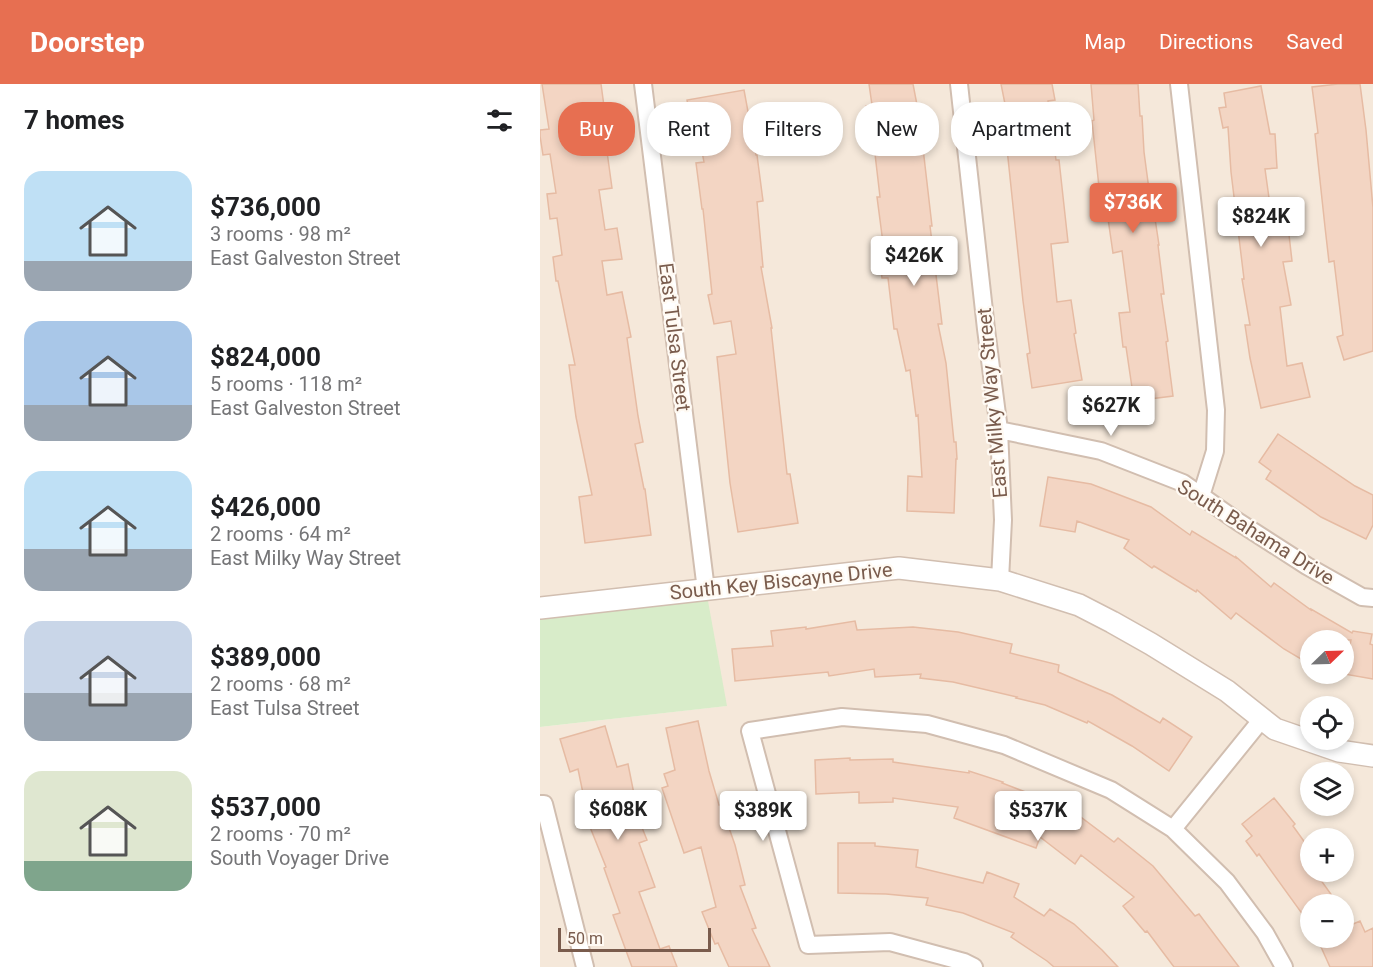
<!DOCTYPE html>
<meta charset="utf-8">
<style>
body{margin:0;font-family:Roboto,sans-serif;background:#f6f6f6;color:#202124;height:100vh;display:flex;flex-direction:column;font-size:22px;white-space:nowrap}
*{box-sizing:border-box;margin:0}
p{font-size:20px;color:#757577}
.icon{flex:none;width:33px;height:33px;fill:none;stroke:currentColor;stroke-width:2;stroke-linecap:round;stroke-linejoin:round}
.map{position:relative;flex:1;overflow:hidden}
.side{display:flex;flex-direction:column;background:#fff;width:540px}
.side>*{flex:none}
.guide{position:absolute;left:18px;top:18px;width:570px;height:54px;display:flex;gap:12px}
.needle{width:39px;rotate:67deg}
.buttons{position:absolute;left:760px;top:546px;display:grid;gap:12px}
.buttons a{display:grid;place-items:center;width:54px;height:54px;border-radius:50%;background:#fff;box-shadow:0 3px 9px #0003;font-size:30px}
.scale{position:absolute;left:18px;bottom:15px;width:153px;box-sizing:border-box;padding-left:6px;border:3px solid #7a5c4d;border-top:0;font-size:16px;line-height:21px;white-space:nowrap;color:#7a5c4d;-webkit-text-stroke:4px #fffaf3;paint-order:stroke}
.price{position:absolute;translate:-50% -51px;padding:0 14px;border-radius:6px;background:#fff;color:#222;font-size:20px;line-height:39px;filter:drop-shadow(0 2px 3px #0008)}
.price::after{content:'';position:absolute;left:50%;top:36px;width:18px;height:14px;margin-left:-9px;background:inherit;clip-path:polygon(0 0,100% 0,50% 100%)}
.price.active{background:#e76f51;color:#fff}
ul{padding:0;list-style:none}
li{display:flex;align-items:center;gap:18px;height:150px;padding:0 24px}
li span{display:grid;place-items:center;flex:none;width:168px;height:120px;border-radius:18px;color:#555}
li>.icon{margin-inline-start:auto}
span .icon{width:72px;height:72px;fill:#fffc;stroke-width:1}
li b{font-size:26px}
h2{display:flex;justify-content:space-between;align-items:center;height:72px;padding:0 24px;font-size:26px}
.tag{padding:0 21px;border-radius:24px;background:#fff;box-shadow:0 3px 9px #0003;font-size:21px;line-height:54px}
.tag.active{background:#e76f51;color:#fff}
header{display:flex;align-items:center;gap:36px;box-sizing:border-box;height:84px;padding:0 30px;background:#e76f51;color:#fff}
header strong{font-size:28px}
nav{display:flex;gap:33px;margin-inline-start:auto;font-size:21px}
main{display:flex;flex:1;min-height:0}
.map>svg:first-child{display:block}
.residential{fill:#f5e8da;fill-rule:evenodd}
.green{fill:#d8ecc9}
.building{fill:#f3d5c3;stroke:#e6bba3;stroke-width:1.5}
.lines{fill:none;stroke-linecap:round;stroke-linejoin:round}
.minor-casing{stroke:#d1beb0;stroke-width:20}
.tertiary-casing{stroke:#d1beb0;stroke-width:24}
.minor{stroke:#fff;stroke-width:16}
.tertiary{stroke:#fff;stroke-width:21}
.labels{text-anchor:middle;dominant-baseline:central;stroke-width:4.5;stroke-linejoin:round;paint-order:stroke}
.street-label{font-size:20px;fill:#7a5c4d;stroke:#fffaf3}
</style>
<header>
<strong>Doorstep</strong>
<nav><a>Map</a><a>Directions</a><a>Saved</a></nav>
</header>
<main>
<section class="side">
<h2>7 homes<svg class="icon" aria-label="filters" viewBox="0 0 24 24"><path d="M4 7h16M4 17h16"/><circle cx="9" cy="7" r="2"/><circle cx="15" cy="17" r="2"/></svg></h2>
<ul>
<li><span style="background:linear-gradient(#bfe0f5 75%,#9aa5b1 0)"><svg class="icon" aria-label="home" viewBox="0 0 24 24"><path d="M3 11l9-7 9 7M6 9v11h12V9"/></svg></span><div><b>$736,000</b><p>3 rooms · 98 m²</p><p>East Galveston Street</p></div></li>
<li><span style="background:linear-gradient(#a9c7e8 70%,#9aa5b1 0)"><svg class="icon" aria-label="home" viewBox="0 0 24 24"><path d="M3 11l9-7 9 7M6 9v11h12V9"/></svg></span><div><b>$824,000</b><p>5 rooms · 118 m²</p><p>East Galveston Street</p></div></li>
<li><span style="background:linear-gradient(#bfe0f5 65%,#9aa5b1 0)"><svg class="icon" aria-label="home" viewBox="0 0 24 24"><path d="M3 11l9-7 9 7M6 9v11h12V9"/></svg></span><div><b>$426,000</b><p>2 rooms · 64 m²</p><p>East Milky Way Street</p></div></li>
<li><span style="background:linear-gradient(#c9d6e8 60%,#9aa5b1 0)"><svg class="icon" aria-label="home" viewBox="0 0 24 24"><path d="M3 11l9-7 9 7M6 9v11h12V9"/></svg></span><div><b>$389,000</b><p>2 rooms · 68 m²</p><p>East Tulsa Street</p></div></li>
<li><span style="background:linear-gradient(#dfe7d0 75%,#7fa58c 0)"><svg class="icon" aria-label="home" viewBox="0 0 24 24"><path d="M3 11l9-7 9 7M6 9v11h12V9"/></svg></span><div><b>$537,000</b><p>2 rooms · 70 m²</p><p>South Voyager Drive</p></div></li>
</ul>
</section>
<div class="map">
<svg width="833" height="883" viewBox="0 0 833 883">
<rect width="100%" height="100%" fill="#fdf6ec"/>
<path class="residential" d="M0,0h833v883h-833v-240l186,-21 -186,-98zM771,556h33v34h-33zM771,622h33v34h-33zM771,688h33v34h-33zM771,754h33v34h-33zM771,820h33v34h-33z"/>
<path class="green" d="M166,506l21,116 -187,21v-119z"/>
<path class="building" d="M2,0h59l7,52 -3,1 7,51 -13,2 6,40 12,-2 5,31 -20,2 5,34 15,-3 9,45 -4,1 11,78 5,26 -8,2 9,45h1l6,46 -66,8 -6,-46 13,-2 -16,-78 -7,-52h6l-17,-84h-2l-3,-24 9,-2 -5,-37 -7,1 -3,-25 9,-1 -6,-39 -7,1 -3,-19v-6l9,-1z
M329,0h44l9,47h-1l11,95h-2l12,98h-4l8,39 8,79h2l1,17h-1l-2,54 -47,-2 1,-35 14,1 -4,-62 -2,1 -6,-46 -4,1 -9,-42h-3l-6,-51h-6l-4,-34 5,-1 -6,-46h3l-5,-43 -9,-48 6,-1z
M461,0h51l3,16 -7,1 8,59h3l9,82 -17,2 6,58 14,-2 5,33 -2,1 8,46 -50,8 -5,-34 3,-1 -7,-52 -19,-181 4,-1z
M551,0h47l2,32h2l2,36 8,60h2l5,33h-1l6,49h-3l7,47 -2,1 7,54 -39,5 -8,-54h-3l-4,-34 11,-1 -8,-61 -9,2 -7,-48 -5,1 -9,-85 2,-1z
M798,0h22l6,46 7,78v143l-29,9 -7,-23 6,-2 -9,-74 -5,1 -4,-35 -10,-93 3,-1 -6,-46z
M721,2l9,48h5l2,34 -12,1 8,58 15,-1 4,35 -9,1 8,43 -11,2 7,59 15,-3 8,34 -49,11 -11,-50 -5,-33h5l-8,-46h2l-13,-107 -3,-45 -5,1 -4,-20 7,-1 -2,-14z
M204,6l12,65h1l6,46 -6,1 6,65h-2l11,61h-1l16,146h3l8,49 -60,9 -8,-49 -13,-126 19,-3 -5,-33 -17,3 -6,-29 4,-1 -9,-85h-1l-6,-46 8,-1 -8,-42 -5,1 -4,-21z
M738,350l77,52 18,9v30l-7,14 -45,-22 -55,-38 5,-8 -12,-9z
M508,393l43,7 60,23 39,28 2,-4 44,27v-1l35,30 3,-4 37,27v-1l41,24 1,-2 19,3 -2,10 3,1v34l-29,-5 7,-34h-40v25l-27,-16 -48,-36 -5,6 -34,-29 -1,2 -42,-26 -2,2 -28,-20 5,-8 -52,-19 -2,11 -35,-6z
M315,537l2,9 56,-3 45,5 54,12 -2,9 49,12 -1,7 54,23 48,28 3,-5 29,19 -23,34 -37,-25 -44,-25 -1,2 -42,-18 -29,-7 1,-1 -64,-15 -33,-4 1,-4 -46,3 -1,-8 -45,7 -1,-4 -93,9 -3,-32 41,-3 -2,-15 35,-4v2z
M158,637l11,50 10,34h2l14,40 10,40 -5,1 16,42 -4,1 18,38h-41l-11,-24 -3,1 -13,-32 14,-5 -15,-60 -17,6 -22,-65 6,-2 -4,-12 11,-4 -9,-42z
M65,642l12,41 11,-3 7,35 -4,1 16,40 -8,3 16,44 -16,5 21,57 9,-3 8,21h-45l-19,-52 7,-2 -16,-45 2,-1 -16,-40 -12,-58 -8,3 -10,-33z
M310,674v2l43,-1v3l76,11v-2l34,11 -1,1 68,26 44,33 4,-4 35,28 42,50 4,-2 40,53h-65l-27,-36 -2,1 -22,-26 11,-9 -53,-42 -6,9 -35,-27 -4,11 -82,-30 4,-11 -65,-9v4l-34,1v-11l-43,2 -1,-34z
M734,714l21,26 -2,2 18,25v21h4l23,32h-27v22l-52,-72 -2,2 -11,-15 6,-5 -10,-12z
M298,759h37v3l43,4 -2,17 67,16 4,-11 32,12 -5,13 30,19 6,-7 24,15 28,26 16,17h-64l-7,-6 -36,-24 3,-4 -51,-20 -37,-8 2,-7 -42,-4 -48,-1z
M820,837l5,11 8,-4v39h-43l-13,-29h27v-10z"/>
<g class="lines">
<g class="minor-casing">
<path id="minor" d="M103,0l63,506
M419,0l27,245 13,101 4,90 -3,60
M639,0l37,326 -1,41 -14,45
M459,346l102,21 82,32 54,38 70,45 55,31 11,1
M0,720h4l41,163
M633,745l89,-110
M434,883l-10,-5 -74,-20 -82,3 -58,-214 92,-14 85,7 77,21 107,45 62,39 54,53 38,51 19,34"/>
</g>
<g class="tertiary-casing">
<path id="tertiary" d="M0,524l359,-40 101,12 79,25 33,17 39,22 76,47 48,38 64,22 34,5"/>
</g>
<use href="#minor" class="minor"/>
<use href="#tertiary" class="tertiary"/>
</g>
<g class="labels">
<g class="street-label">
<text transform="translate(135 253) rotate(83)">East Tulsa Street</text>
<text transform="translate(452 319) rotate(-95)">East Milky Way Street</text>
<text transform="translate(716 448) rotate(32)">South Bahama Drive</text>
<text transform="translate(241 497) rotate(-6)">South Key Biscayne Drive</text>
</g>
</g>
</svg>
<div class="buttons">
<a><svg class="needle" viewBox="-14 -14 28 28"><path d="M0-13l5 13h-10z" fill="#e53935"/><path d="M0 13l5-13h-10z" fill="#757577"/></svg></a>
<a><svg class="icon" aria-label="locate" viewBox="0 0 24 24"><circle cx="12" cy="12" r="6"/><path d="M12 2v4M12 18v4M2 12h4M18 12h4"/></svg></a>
<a><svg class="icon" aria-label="layers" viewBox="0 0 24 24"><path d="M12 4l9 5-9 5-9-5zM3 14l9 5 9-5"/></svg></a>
<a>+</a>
<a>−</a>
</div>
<div class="scale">50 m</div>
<b class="price active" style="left:593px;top:150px">$736K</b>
<b class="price" style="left:721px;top:164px">$824K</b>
<b class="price" style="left:374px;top:203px">$426K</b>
<b class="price" style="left:571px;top:353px">$627K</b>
<b class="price" style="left:78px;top:757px">$608K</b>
<b class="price" style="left:223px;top:758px">$389K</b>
<b class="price" style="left:498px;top:758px">$537K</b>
<div class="guide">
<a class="tag active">Buy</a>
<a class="tag">Rent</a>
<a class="tag">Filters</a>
<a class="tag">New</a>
<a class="tag">Apartment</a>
</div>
</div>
</main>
